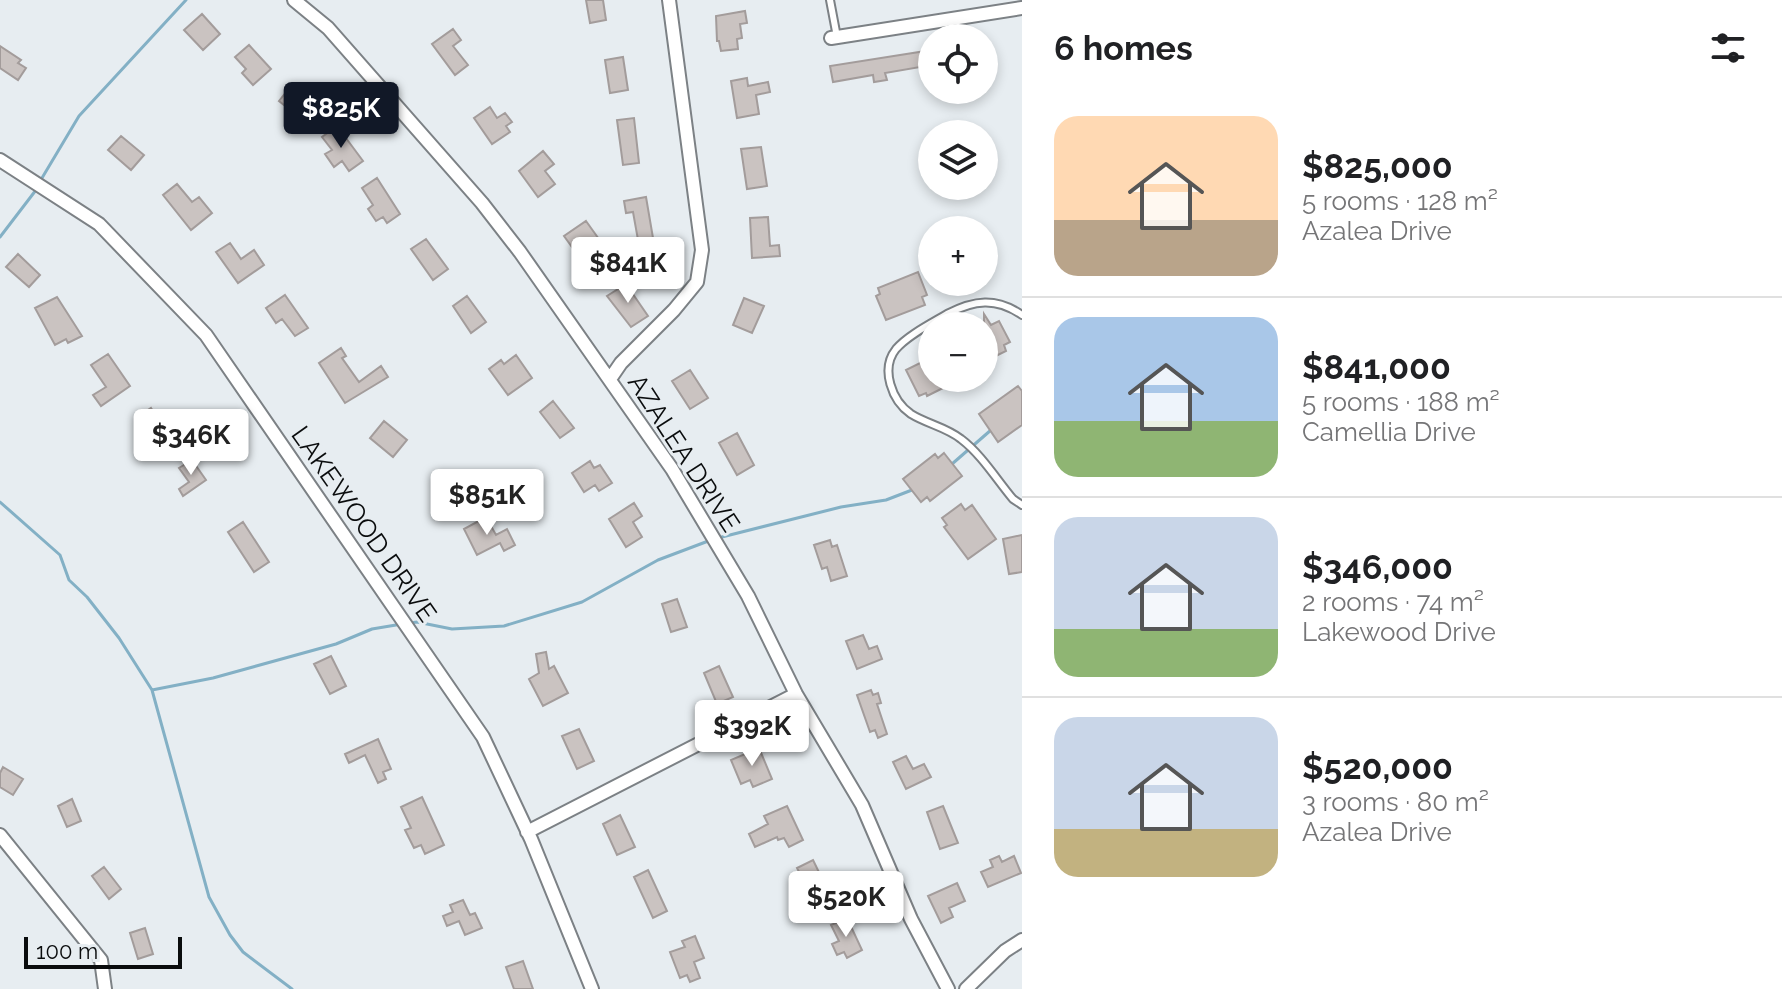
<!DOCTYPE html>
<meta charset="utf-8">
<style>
body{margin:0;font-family:Raleway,sans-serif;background:#f2f2f2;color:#202124;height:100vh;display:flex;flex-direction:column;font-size:30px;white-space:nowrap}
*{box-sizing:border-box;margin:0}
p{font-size:26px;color:#757577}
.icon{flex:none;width:44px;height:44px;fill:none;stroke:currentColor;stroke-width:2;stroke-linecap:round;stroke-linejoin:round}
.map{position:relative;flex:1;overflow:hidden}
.sheet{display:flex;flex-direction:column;background:#fff;width:760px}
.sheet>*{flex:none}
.controls{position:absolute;left:918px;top:24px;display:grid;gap:16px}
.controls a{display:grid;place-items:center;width:80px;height:80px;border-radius:50%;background:#fff;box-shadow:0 4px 12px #0003;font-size:40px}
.scale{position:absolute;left:24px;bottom:20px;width:158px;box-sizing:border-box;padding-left:8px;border:4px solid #0a0c0d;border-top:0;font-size:22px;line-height:28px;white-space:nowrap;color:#0a0c0d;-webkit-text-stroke:6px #e7edf1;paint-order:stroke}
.price{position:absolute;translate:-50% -68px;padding:0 18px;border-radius:8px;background:#fff;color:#222;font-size:26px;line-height:52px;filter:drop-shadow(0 2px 4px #0008)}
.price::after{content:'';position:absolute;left:50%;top:48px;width:24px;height:18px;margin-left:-12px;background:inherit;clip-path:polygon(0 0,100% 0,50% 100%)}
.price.current{background:#111827;color:#fff}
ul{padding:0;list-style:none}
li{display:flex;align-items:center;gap:24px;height:200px;padding:0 32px}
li+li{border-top:2px solid #e0e0e0}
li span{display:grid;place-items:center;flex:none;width:224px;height:160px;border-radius:24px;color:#555}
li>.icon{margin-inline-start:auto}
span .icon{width:96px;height:96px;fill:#fffc;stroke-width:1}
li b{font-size:34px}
h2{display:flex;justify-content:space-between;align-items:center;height:96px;padding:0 32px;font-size:34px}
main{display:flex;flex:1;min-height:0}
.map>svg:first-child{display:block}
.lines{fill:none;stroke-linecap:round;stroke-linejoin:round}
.stream{stroke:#83b0c5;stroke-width:3}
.building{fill:#cac3c1;stroke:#a39c9b;stroke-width:2}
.lane-casing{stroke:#7c8185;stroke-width:10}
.street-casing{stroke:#7c8185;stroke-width:16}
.lane{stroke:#fff;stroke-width:6}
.street{stroke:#fff;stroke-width:12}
.labels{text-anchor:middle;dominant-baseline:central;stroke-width:6;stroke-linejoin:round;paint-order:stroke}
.street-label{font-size:26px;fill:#0a0c0d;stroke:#e7edf1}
</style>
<main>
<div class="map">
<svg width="1022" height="989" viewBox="0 0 1022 989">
<rect width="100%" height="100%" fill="#e7edf1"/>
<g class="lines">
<path class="stream" d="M39,183l40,-67 107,-116
M0,237l36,-47
M952,464l39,-34
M0,502l60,53 9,25 18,17 32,41 33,52 57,207 21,38 13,17 49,37
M718,538l123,-31 45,-7 26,-10
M410,623l7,-1 35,7 52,-3 78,-24 76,-42 53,-20
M152,690l61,-12 123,-34 36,-15 30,-5"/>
</g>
<path class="building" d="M586,0h17l3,20 -16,3z
M745,11l2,12 -7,1 2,14 -5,1 1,10 -17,2 -2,-10h-2l-1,-25z
M202,14l18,20 -17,16 -19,-20z
M453,29l8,11 -8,6 15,19 -13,10 -23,-31z
M249,45l22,24 -18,16 -11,-12 4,-4 -11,-12z
M0,46l21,14 -3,3 8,5 -8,12 -18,-12z
M932,50v15l-47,8 2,7 -13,2 -1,-7 -40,7 -3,-16z
M623,57l5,33 -18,3 -5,-33z
M747,78l1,8 20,-4 2,10 -14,3 3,19 -22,4 -6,-37z
M291,86l29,23 -12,15 -29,-23z
M490,107l7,11 8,-5 7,9 -6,4 4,6 -18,12 -18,-26z
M634,118l5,45 -16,2 -6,-45z
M337,126l26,35 -14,10 -7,-10 -8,6 -9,-13 7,-4 -10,-13z
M121,136l23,19 -13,15 -23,-20z
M761,147l6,39 -20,3 -6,-40z
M543,151l11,13 -9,7 10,13 -17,13 -19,-26z
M377,178l23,36 -13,9 -4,-6 -7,4 -8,-12 5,-4 -11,-17z
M177,184l15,18 7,-5 13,16 -21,17 -28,-35z
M646,197l7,41 -15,2 -5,-28 -7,1 -2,-12z
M768,217l2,29 9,-1 1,11 -28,2 -2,-40z
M586,221l25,35 -21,16 -26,-36z
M426,239l22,30 -15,11 -22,-31z
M230,243l11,16 13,-9 10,15 -26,18 -22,-31z
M18,254l22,21 -11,12 -23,-20z
M918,272l9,23 -5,2 3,8 -39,15 -10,-24 4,-2 -2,-6z
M626,284l22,32 -17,11 -24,-31z
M285,295l23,33 -13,8 -13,-17 -6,4 -10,-15z
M467,296l19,26 -15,11 -18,-27z
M57,297l25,39 -14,7 -2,-4 -11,6 -20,-37z
M744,298l20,8 -12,27 -19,-8z
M984,314l7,11 8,-4 11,21 -6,3 2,6 -22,11z
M341,348l5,8 -4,2 17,24 22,-16 7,11 -43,26 -26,-40z
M108,354l22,32 -29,20 -8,-11 13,-8 -15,-22z
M516,355l16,23 -24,17 -19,-26 12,-9 3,4z
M932,357v21h31l-36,18 -1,-3 -7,3 -13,-26z
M690,370l18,28 -18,11 -18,-28z
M1018,386l4,5v34l-24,17 -19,-28z
M553,401l21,27 -14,10 -20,-26z
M151,408l19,29 -14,10 -20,-29z
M384,421l23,19 -14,17 -23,-19z
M737,433l17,32 -17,10 -18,-32z
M944,453l18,23 -32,25 -3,-4 -6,5 -18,-23 32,-25 3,4z
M192,460l14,20 -23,16 -4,-7 10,-7 -10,-14z
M590,461l4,7 6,-3 12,18 -13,8 -4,-6 -11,7 -12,-19z
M634,503l8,13 -9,6 9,15 -16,10 -17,-28z
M961,504l4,6 7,-5 24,34 -28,20 -24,-32 3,-2 -5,-7z
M486,517l10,18 11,-6 8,16 -11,6 -4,-8 -23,12 -13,-26z
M243,522l26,40 -15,10 -26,-40z
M1022,535v37l-13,2 -6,-35z
M830,540l2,7 5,-2 10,31 -16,5 -4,-14 -5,2 -8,-24z
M677,599l10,28 -16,5 -9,-28z
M863,635l6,14 8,-3 5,13 -25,10 -11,-28z
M546,652l3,17 5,-3 14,27 -25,13 -14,-27 10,-6 -3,-19z
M331,656l15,30 -16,8 -16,-30z
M719,666l14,31 -16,7 -13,-31z
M871,690l2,5 5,-2 3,10 -4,1 10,30 -9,4 -3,-8 -5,2 -13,-37z
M579,729l15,32 -17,8 -15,-33z
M378,739l13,30 -8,3 3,7 -8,4 -13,-28 -16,8 -4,-9z
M759,748l13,31 -19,8 -3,-7 -9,4 -10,-24z
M906,756l7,13 11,-5 7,13 -25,12 -13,-27z
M3,767l20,12 -10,16 -13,-8v-14z
M422,797l22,48 -19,9 -4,-9 -7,3 -9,-18 6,-2 -10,-21z
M72,799l9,22 -14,6 -9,-21z
M787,806l16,34 -14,7 -5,-9 -6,2 -1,-3 -22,10 -6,-13 19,-10 -4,-8z
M943,806l15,37 -18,6 -13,-37z
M620,815l15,32 -18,8 -14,-31z
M999,856l3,6 12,-6 7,17 -33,14 -7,-15 12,-5 -3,-7z
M813,860l18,37 -15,8 -19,-37z
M104,867l17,22 -12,10 -17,-23z
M648,870l19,41 -14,7 -19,-41z
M957,883l8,18 -16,7 4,9 -12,6 -13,-27z
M463,900l7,15 5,-2 7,15 -17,7 -6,-14 -12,5 -4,-10 10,-4 -3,-7z
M847,918l15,32 -15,8 -3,-6 -7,3 -5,-11 7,-3 -8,-16z
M145,928l8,26 -15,5 -8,-26z
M695,936l9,22 -10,4 6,16 -10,4 -3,-7 -7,3 -10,-26 15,-5 -3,-6z
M523,961l10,28h-19l-8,-22z"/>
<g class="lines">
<g class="lane-casing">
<path id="lane" d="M830,0l7,37
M1022,315c-26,-18 -48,-15 -75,-1 -15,9 -39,21 -51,35 -16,20 -4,52 15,65 16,10 35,13 50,25 20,15 36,41 52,60l9,6"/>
</g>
<g class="street-casing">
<path id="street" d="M294,0l34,28 154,175 38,49 152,217 76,127 48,98 66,111 49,114 37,70
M831,38l191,-30
M0,160l99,64 107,111 277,402 48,102 61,150
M610,379l11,-16 53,-53 23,-28 5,-32 -33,-250
M527,832l269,-138
M0,835l101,125 4,29
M966,989l39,-38 17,-11"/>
</g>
<use href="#lane" class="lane"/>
<use href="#street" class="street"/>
</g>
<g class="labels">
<g class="street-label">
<text transform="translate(684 453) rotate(57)">AZALEA DRIVE</text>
<text transform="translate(364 524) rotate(55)">LAKEWOOD DRIVE</text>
</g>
</g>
</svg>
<div class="controls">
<a><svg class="icon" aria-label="locate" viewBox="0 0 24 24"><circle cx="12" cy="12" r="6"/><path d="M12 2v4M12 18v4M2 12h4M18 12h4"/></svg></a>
<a><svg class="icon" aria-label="layers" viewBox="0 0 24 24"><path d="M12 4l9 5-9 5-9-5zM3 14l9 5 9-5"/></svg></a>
<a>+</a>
<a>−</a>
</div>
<div class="scale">100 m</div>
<b class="price current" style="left:341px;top:150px">$825K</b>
<b class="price" style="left:628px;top:305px">$841K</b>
<b class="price" style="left:191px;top:477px">$346K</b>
<b class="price" style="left:487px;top:537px">$851K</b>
<b class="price" style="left:752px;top:768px">$392K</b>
<b class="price" style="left:846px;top:939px">$520K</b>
</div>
<section class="sheet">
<h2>6 homes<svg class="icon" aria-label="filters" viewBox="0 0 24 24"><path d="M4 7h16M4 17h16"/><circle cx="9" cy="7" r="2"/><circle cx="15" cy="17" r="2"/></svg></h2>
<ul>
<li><span style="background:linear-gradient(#ffd9b3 65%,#b9a48a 0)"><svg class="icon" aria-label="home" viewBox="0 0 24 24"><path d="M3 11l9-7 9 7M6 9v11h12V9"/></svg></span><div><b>$825,000</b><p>5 rooms · 128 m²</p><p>Azalea Drive</p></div></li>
<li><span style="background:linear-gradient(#a9c7e8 65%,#8fb573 0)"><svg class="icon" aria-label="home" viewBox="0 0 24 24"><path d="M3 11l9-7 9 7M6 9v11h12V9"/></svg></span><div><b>$841,000</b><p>5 rooms · 188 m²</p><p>Camellia Drive</p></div></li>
<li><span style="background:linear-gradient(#c9d6e8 70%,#8fb573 0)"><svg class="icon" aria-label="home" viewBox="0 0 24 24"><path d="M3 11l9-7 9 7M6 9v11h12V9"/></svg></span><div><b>$346,000</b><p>2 rooms · 74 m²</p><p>Lakewood Drive</p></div></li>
<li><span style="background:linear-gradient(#c9d6e8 70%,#c2b280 0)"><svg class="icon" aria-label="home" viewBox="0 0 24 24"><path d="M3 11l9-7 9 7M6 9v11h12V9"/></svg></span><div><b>$520,000</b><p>3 rooms · 80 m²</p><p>Azalea Drive</p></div></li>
</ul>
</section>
</main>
